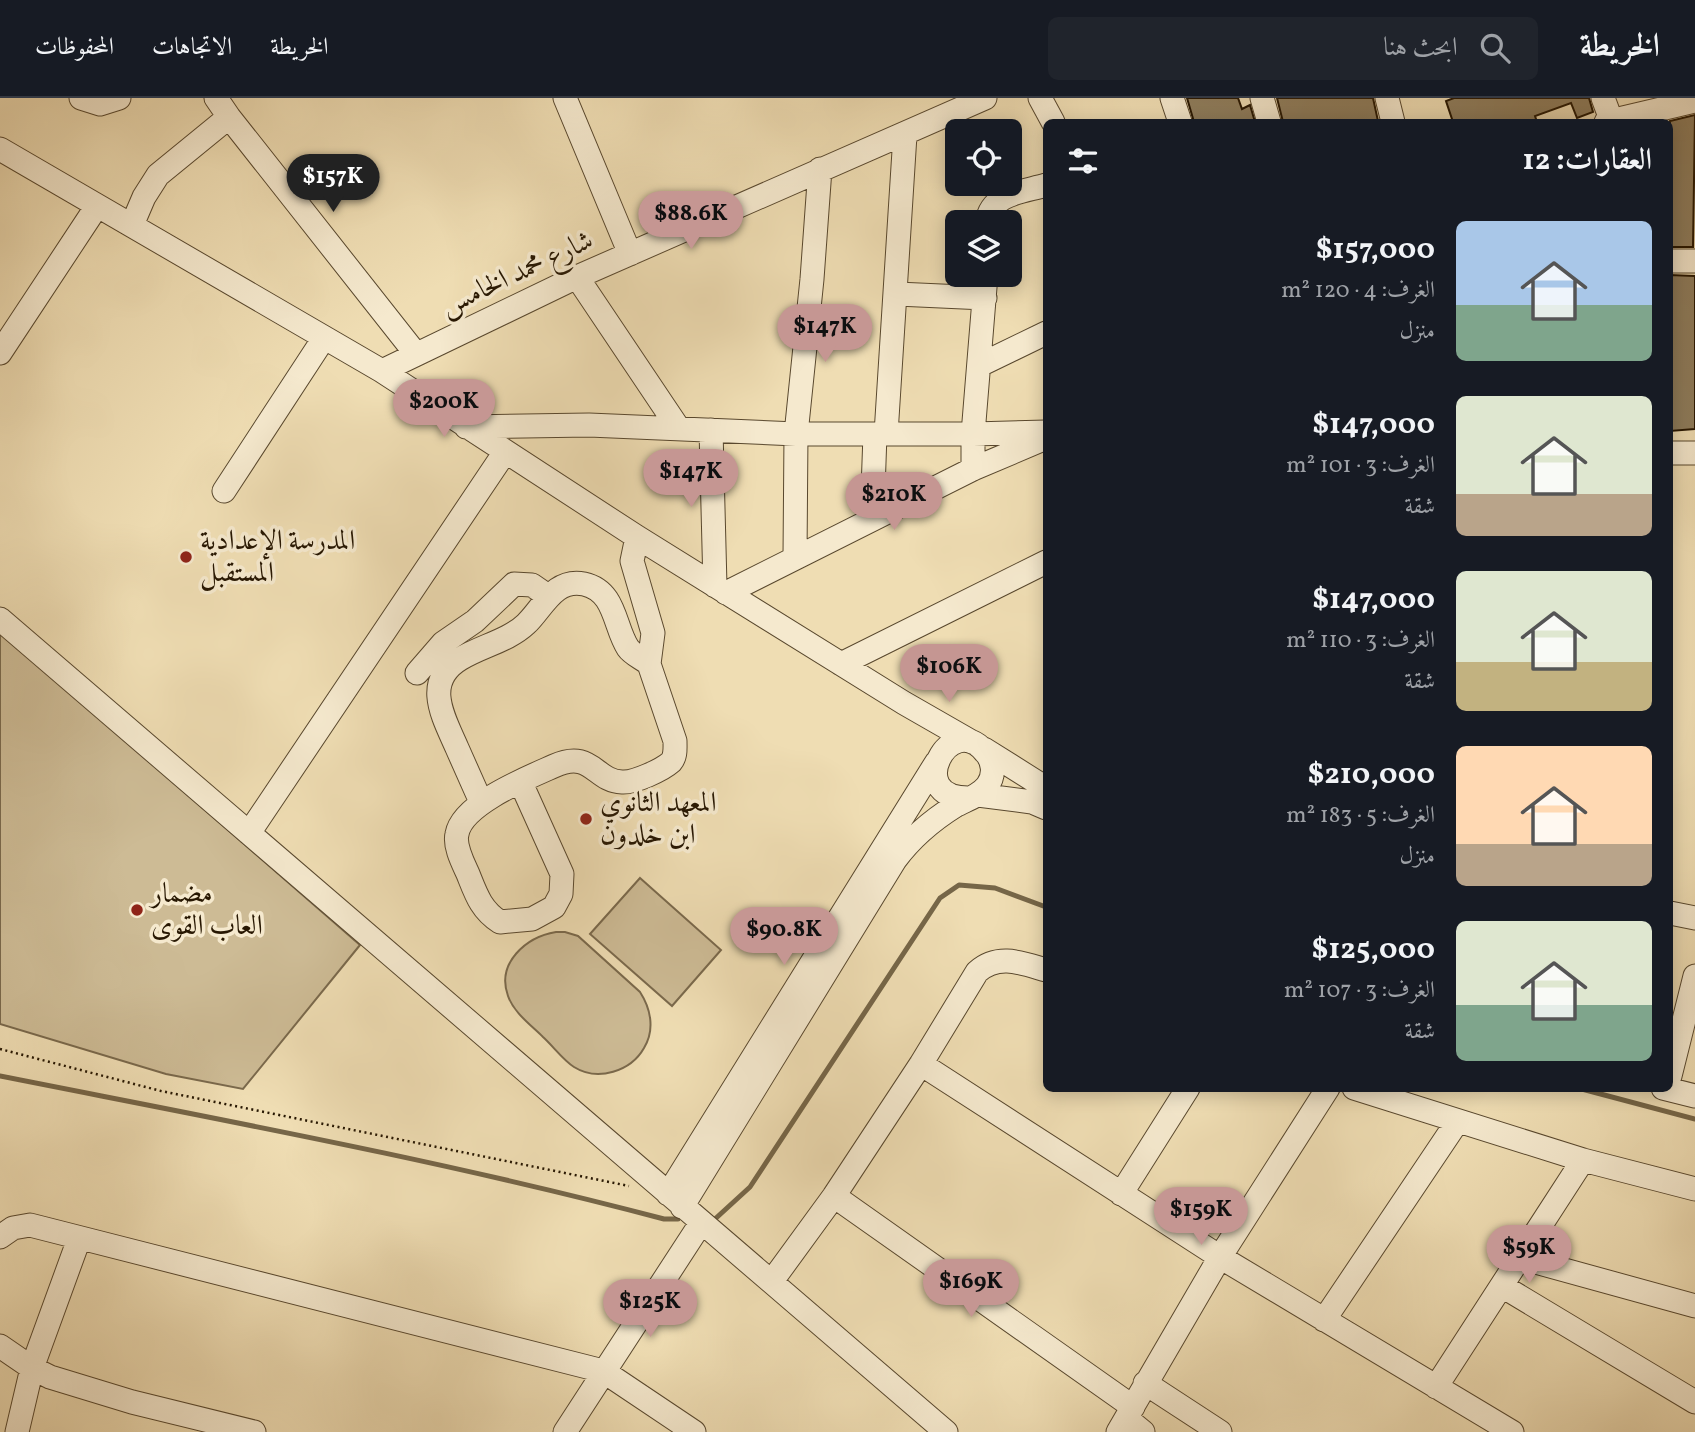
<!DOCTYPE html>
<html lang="ar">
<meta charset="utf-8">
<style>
body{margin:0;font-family:Vollkorn,Amiri,serif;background:#20242c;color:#f1f3f6;direction:rtl;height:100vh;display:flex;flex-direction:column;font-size:26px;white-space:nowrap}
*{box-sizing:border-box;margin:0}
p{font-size:23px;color:#9ea1a6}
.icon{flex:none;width:38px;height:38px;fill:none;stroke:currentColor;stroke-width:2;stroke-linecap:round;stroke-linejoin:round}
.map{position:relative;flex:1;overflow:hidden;direction:ltr}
.panel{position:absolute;left:1043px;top:21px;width:630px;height:973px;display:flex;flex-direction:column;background:#171b24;border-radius:10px;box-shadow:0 4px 18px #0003;direction:rtl}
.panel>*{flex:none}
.fabs{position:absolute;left:945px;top:21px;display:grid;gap:14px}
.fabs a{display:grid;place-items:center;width:77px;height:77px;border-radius:10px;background:#171b24;box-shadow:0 4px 18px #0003;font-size:35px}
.price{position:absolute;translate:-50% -60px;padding:0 16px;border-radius:24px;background:#c59692;color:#111;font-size:23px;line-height:46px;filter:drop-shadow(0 2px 4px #0008)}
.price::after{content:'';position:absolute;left:50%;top:42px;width:21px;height:16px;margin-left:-10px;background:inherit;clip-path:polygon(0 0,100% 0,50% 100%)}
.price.selected{background:#222;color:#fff}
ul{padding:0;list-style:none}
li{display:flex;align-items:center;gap:21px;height:175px;padding:0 21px}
li span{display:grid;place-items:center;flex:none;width:196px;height:140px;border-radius:10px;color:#555}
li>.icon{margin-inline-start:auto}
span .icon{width:84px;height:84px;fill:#fffc;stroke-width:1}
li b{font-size:30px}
h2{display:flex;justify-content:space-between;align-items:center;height:84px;padding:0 21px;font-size:30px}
header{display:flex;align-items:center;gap:42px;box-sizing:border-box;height:98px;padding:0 35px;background:#171b24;border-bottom:2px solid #363941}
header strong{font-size:33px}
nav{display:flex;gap:38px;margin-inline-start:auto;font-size:24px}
.search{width:490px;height:63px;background:#20242c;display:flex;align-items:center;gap:18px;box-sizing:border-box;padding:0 24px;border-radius:10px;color:#9ea1a6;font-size:26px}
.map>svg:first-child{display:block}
.green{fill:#cdbb95;stroke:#7a694c;stroke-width:2}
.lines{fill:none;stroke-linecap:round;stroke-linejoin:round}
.stream{stroke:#766648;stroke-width:5}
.building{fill:#8f7e5e;stroke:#271702;stroke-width:2}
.minor-casing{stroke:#59482e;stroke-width:25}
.path{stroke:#271702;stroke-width:2.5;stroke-dasharray:2 3.5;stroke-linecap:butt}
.minor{stroke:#f5e9ce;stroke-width:23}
.poi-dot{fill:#8f2418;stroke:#f5e9ce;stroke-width:2.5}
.labels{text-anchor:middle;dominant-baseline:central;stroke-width:7;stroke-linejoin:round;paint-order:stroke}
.street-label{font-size:28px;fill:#271702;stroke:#f5e9ce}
.poi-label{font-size:28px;fill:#271702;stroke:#f5e9ce;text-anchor:start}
</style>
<header>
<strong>الخريطة</strong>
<div class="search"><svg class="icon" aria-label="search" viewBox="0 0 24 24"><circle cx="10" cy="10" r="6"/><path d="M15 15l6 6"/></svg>ابحث هنا</div>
<nav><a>الخريطة</a><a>الاتجاهات</a><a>المحفوظات</a></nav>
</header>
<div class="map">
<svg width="1695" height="1334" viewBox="0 0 1695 1334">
<rect width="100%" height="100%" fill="#efddb3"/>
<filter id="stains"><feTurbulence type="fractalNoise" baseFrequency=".00286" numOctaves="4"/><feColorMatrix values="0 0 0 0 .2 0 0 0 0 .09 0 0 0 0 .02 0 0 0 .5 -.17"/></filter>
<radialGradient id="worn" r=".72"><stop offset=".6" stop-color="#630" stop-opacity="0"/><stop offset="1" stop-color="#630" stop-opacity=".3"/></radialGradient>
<path class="green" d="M2,535l358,312 -117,144 -77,-15 -166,-50v-389z
M640,780l81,72 -49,56 -82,-72z
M556,834h9l13,4 62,56c11,17 15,38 4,56 -13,23 -46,34 -70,19 -11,-7 -21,-21 -31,-30 -12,-12 -29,-24 -35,-41 -12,-33 18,-59 48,-64z"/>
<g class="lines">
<path class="stream" d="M0,978c222,44 445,85 664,143h14
M1578,990l117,31
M715,1121l35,-32 190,-289 19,-13 36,3 51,19"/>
</g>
<path class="building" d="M1187,0h51l4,11 8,-4 5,17h-61z
M1277,0h96l5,23 -95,1z
M1454,0h135l4,14 -16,6 -6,-15 -36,13 2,6h-84l-7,-21z
M1695,17l-2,132h-23v-126z
M1670,177l25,1v153l-25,2z"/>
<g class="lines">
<g class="minor-casing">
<path id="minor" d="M81,0l19,6 19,-6
M216,0l13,19 187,237
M565,0l65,156
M1040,0l13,24
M1172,0l8,24
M1262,0l7,24
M1387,0l6,24
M1603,0l9,24
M1606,24l89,-21
M0,51l382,222 255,166 267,166 68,39
M987,124c4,-29 36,-30 59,-37
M132,127l12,-28 14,-22 71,-58
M1670,163h25
M577,179l102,152
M897,196l88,4
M0,255l97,-147
M980,267l66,-32
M382,273l195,-94 408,-179
M466,329l123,-2 207,9h177l73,-2
M711,332l4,156
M886,336l19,-299
M1670,355h25
M973,371v-35l13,-159
M224,393l100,-153
M872,421l3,-85
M795,459l1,-123 16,-155 8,-110
M726,495l247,-124 73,-31
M0,521l946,813
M841,566l205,-102
M417,575l26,-30 32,-22 39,-37 18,1 16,11
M984,651l62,39
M521,685l41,91 -1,20 -7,13 -22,12 -32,3c-19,-12 -24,-28 -32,-48 -5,-11 -14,-28 -11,-40 5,-30 70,-56 97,-68 38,-17 40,15 68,16 12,1 40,-12 49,-20 5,-6 4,-13 4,-21l-26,-77 4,-31 -21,-72 5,-24
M978,697l54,7 14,6
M481,704c-8,-18 -16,-36 -24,-54 -13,-30 -35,-66 3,-89 21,-13 48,-18 66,-35 17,-16 28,-46 58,-40 32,7 30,43 44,64 4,6 15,11 21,16
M249,735l256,-381
M1670,815l25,5
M921,966l299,193 292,175
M1670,978l25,-100
M1354,990l229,72 112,29
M1663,990l32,8
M668,1096l268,-431
M1121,1096l67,-106
M834,1098l299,211
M682,1109l213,-347c17,-23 36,-39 60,-54 11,-6 24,-10 32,-20 8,-10 7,-25 -2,-34 -35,-43 -82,46 -17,46
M0,1139l13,-9 17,-3 573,146 91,61
M1521,1160l174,48
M772,1183l62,-85 87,-132 56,-92c21,-19 45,-9 69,-2
M1502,1188l193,116
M1324,1222l133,-198
M0,1248l32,22 18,9 82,25 122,30
M1145,1285l75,49
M1436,1289l147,-227
M1126,1320l17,14
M17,1334l15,-64 47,-129
M565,1334l136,-209
M1118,1334l102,-175 108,-169"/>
</g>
<path class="path" d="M0,951l161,42 468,95"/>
<use href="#minor" class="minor"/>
</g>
<g class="poi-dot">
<circle cx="186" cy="459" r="7"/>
<circle cx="586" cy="721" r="7"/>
<circle cx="137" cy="812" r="7"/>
</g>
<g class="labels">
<g class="street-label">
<text transform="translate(517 176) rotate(-25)">شارع محمد الخامس</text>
</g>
<g class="poi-label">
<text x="200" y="443">المدرسة الإعدادية<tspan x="200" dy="32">المستقبل</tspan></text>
<text x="600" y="705">المعهد الثانوي<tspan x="600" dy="32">ابن خلدون</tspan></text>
<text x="151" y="796">مضمار<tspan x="151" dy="32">العاب القوى</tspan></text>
</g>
</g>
<rect width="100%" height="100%" filter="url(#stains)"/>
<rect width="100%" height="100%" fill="url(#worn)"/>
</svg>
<div class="fabs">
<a><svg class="icon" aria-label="locate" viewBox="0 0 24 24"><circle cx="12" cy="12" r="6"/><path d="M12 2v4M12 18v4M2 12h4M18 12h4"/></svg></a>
<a><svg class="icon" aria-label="layers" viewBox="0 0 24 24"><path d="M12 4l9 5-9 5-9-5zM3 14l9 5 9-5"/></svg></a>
</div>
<b class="price selected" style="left:333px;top:116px">$157K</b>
<b class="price" style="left:691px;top:153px">$88.6K</b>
<b class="price" style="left:825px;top:266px">$147K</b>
<b class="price" style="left:444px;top:341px">$200K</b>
<b class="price" style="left:691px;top:411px">$147K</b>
<b class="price" style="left:894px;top:434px">$210K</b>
<b class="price" style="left:949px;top:606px">$106K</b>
<b class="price" style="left:784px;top:869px">$90.8K</b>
<b class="price" style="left:1201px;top:1149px">$159K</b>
<b class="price" style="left:1529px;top:1187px">$59K</b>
<b class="price" style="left:971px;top:1221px">$169K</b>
<b class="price" style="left:650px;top:1241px">$125K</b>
<section class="panel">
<h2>العقارات: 12<svg class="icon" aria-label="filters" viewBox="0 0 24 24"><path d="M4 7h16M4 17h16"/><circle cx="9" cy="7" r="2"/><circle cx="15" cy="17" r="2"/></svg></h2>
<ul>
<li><span style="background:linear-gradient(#a9c7e8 60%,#7fa58c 0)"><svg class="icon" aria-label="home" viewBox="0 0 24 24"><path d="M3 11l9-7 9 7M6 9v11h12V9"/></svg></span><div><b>$157,000</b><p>الغرف: 4 · 120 m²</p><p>منزل</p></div></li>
<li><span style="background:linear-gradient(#dfe7d0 70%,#b9a48a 0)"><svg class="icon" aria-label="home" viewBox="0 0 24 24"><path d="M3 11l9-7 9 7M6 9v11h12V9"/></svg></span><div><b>$147,000</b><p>الغرف: 3 · 101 m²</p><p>شقة</p></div></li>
<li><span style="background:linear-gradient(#dfe7d0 65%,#c2b280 0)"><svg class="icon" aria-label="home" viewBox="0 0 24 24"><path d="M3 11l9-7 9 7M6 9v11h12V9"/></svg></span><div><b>$147,000</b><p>الغرف: 3 · 110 m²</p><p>شقة</p></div></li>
<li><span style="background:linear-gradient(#ffd9b3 70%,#b9a48a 0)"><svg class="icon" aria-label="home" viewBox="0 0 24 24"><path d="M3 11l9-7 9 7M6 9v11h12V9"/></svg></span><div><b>$210,000</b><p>الغرف: 5 · 183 m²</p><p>منزل</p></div></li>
<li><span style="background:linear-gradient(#dfe7d0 60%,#7fa58c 0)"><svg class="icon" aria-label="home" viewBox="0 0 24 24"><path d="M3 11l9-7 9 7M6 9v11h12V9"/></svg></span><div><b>$125,000</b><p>الغرف: 3 · 107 m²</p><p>شقة</p></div></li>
</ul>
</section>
</div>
